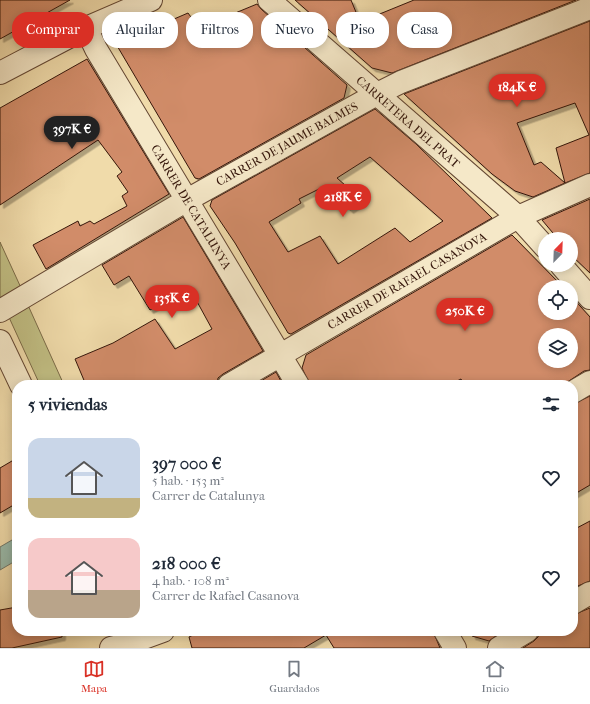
<!DOCTYPE html>
<html lang="es">
<meta charset="utf-8">
<style>
body{margin:0;font-family:"IM FELL French Canon",serif;background:#f6f6f7;color:#1f2937;height:100vh;display:flex;flex-direction:column;font-size:15px;white-space:nowrap}
*{box-sizing:border-box;margin:0}
p{font-size:13px;color:#747a83}
.icon{flex:none;width:22px;height:22px;fill:none;stroke:currentColor;stroke-width:2;stroke-linecap:round;stroke-linejoin:round}
.map{position:relative;flex:1;overflow:hidden}
.drawer{position:absolute;left:12px;top:380px;width:566px;height:256px;display:flex;flex-direction:column;background:#fff;border-radius:16px;box-shadow:0 2px 10px #0003}
.drawer>*{flex:none}
.top-card{position:absolute;left:12px;top:12px;width:566px;height:36px;display:flex;gap:8px}
.needle{width:26px;rotate:23deg}
.tools{position:absolute;left:538px;top:232px;display:grid;gap:8px}
.tools a{display:grid;place-items:center;width:40px;height:40px;border-radius:50%;background:#fff;box-shadow:0 2px 10px #0003;font-size:20px}
.price{position:absolute;translate:-50% -34px;padding:0 9px;border-radius:14px;background:#d93025;color:#fff;font-size:13px;line-height:26px;filter:drop-shadow(0 1px 2px #0008)}
.price::after{content:'';position:absolute;left:50%;top:24px;width:12px;height:9px;margin-left:-6px;background:inherit;clip-path:polygon(0 0,100% 0,50% 100%)}
.price.selected{background:#222;color:#fff}
ul{padding:0;list-style:none}
li{display:flex;align-items:center;gap:12px;height:100px;padding:0 16px}
li span{display:grid;place-items:center;flex:none;width:112px;height:80px;border-radius:12px;color:#555}
li>.icon{margin-inline-start:auto}
span .icon{width:48px;height:48px;fill:#fffc;stroke-width:1}
li b{font-size:17px}
h2{display:flex;justify-content:space-between;align-items:center;height:48px;padding:0 16px;font-size:17px}
.tag{padding:0 14px;border-radius:16px;background:#fff;box-shadow:0 2px 10px #0003;font-size:14px;line-height:36px}
.tag.selected{background:#d93025;color:#fff}
.menu{display:flex;justify-content:space-around;align-items:center;height:56px;border-top:1px solid #e0e1e3;background:#fff;font-size:11px;color:#747a83}
.menu a{display:grid;justify-items:center;gap:2px}
.menu .selected{color:#d93025}
.map>svg:first-child{display:block}
.green{fill:#c1be83;stroke:#7b6a47}
.water{fill:#9abbab;stroke:#72796b}
.building{fill:#d18c69;stroke:#35160b;fill-rule:evenodd;filter:url(#shadow)}
.lines{fill:none;stroke-linecap:round;stroke-linejoin:round}
.minor-casing{stroke:#644733;stroke-width:24}
.minor{stroke:#f5e8c8;stroke-width:22}
.labels{text-anchor:middle;dominant-baseline:central;stroke-width:3;stroke-linejoin:round;paint-order:stroke}
.street-label{font-size:12px;fill:#35160b;stroke:#f5e8c8}
</style>
<div class="map">
<svg width="590" height="648" viewBox="0 0 590 648">
<defs>
<filter id="shadow"><feDropShadow dx="3.5" dy="3.5" stdDeviation="0" flood-color="#0004"/></filter>
</defs>
<rect width="100%" height="100%" fill="#f0dbaa"/>
<filter id="stains"><feTurbulence type="fractalNoise" baseFrequency=".005" numOctaves="4"/><feColorMatrix values="0 0 0 0 .2 0 0 0 0 .09 0 0 0 0 .02 0 0 0 .5 -.17"/></filter>
<radialGradient id="worn" r=".72"><stop offset=".6" stop-color="#630" stop-opacity="0"/><stop offset="1" stop-color="#630" stop-opacity=".3"/></radialGradient>
<path class="green" d="M0,242l22,48 -22,8z
M27,303l37,82h-24l-33,-72z"/>
<path class="water" d="M12,540l5,8v12l-17,10v-23z"/>
<path class="building" d="M0,0h70l-70,39z
M295,0h56l9,22 54,-22h162l-184,73 -20,-5z
M257,4l4,5 86,76 -3,13 -145,81 -4,-1 -79,-134 72,-31 11,15z
M590,21v152l-25,10 -9,-35 33,-13 -14,-32 -58,20 17,42 7,-3 24,21 -32,14 -18,-6 -23,-17 -88,-80z
M87,59l82,135 -123,75 -13,-24 45,-24 2,5 10,-5 4,3 33,-18 -5,-10 6,-4 -11,-16 5,-4 -24,-32 -98,65v-97z
M375,109l41,35 76,74 -201,116 -3,-1 -53,-90 -25,-37 2,-6zM370,157l73,64 -33,21 -15,-14 -57,36 -18,-28 -32,16 -19,-30 32,-19 -2,-4 26,-13 25,24 13,-9 -26,-23z
M590,199v74l-19,-18v-16h-13l-16,-19z
M183,217l80,134 -40,23 -5,4 -1,7h-131l-11,-26 38,-16 42,-24 20,30 37,-20 -23,-42 -39,23 -21,-34 -15,9 -12,-20z
M512,235l51,52h-18v26h26v-17l19,21v53l-6,1 -21,14h-99l-3,-6 -12,6h-139l-8,-17 4,-13zM545,335h26v26h-26z
M276,372l7,13h-29z
M590,396v89l-17,10v-91z
M17,458v45l-17,10v-45z
M590,521v60l-17,7v-58z
M17,607v24h45v6l-50,11h-12v-38z
M590,608v40h-67l11,-7 4,-4 1,-6h34v-16z
M201,631h232l7,17h-106l-8,-13 -22,13h-112l-3,-11z
M472,631h31l-14,10 -17,-5z"/>
<g class="lines">
<g class="minor-casing">
<path id="minor" d="M269,0l249,217 27,30
M86,28l10,21 202,336
M0,73l86,-45 65,-28
M561,265l29,33
M0,311l187,-111 190,-106 24,-12 189,-74
M0,341l21,44
M229,385l289,-168 72,-32
M573,392l17,-10
M573,603l17,-10
M445,631l10,17
M111,648l16,-4 36,-13
M499,648l28,-17"/>
</g>
<use href="#minor" class="minor"/>
</g>
<g class="labels">
<g class="street-label">
<text transform="translate(408 122) rotate(41)">CARRETERA DEL PRAT</text>
<text transform="translate(287 144) rotate(-29)">CARRER DE JAUME BALMES</text>
<text transform="translate(191 207) rotate(59)">CARRER DE CATALUNYA</text>
<text transform="translate(407 281) rotate(-30)">CARRER DE RAFAEL CASANOVA</text>
</g>
</g>
<rect width="100%" height="100%" filter="url(#stains)"/>
<rect width="100%" height="100%" fill="url(#worn)"/>
</svg>
<div class="tools">
<a><svg class="needle" viewBox="-14 -14 28 28"><path d="M0-13l5 13h-10z" fill="#e53935"/><path d="M0 13l5-13h-10z" fill="#747a83"/></svg></a>
<a><svg class="icon" aria-label="locate" viewBox="0 0 24 24"><circle cx="12" cy="12" r="6"/><path d="M12 2v4M12 18v4M2 12h4M18 12h4"/></svg></a>
<a><svg class="icon" aria-label="layers" viewBox="0 0 24 24"><path d="M12 4l9 5-9 5-9-5zM3 14l9 5 9-5"/></svg></a>
</div>
<b class="price" style="left:517px;top:108px">184K €</b>
<b class="price selected" style="left:72px;top:150px">397K €</b>
<b class="price" style="left:343px;top:218px">218K €</b>
<b class="price" style="left:172px;top:319px">135K €</b>
<b class="price" style="left:465px;top:332px">250K €</b>
<div class="top-card">
<a class="tag selected">Comprar</a>
<a class="tag">Alquilar</a>
<a class="tag">Filtros</a>
<a class="tag">Nuevo</a>
<a class="tag">Piso</a>
<a class="tag">Casa</a>
</div>
<section class="drawer">
<h2>5 viviendas<svg class="icon" aria-label="filters" viewBox="0 0 24 24"><path d="M4 7h16M4 17h16"/><circle cx="9" cy="7" r="2"/><circle cx="15" cy="17" r="2"/></svg></h2>
<ul>
<li><span style="background:linear-gradient(#c9d6e8 75%,#c2b280 0)"><svg class="icon" aria-label="home" viewBox="0 0 24 24"><path d="M3 11l9-7 9 7M6 9v11h12V9"/></svg></span><div><b>397 000 €</b><p>5 hab. · 153 m²</p><p>Carrer de Catalunya</p></div><svg class="icon" aria-label="heart" viewBox="0 0 24 24"><path d="M12 20l-8-8c-3-5 5-10 8-4 3-6 11-1 8 4z"/></svg></li>
<li><span style="background:linear-gradient(#f6c9c9 65%,#b9a48a 0)"><svg class="icon" aria-label="home" viewBox="0 0 24 24"><path d="M3 11l9-7 9 7M6 9v11h12V9"/></svg></span><div><b>218 000 €</b><p>4 hab. · 108 m²</p><p>Carrer de Rafael Casanova</p></div><svg class="icon" aria-label="heart" viewBox="0 0 24 24"><path d="M12 20l-8-8c-3-5 5-10 8-4 3-6 11-1 8 4z"/></svg></li>
</ul>
</section>
</div>
<nav class="menu">
<a class="selected"><svg class="icon" aria-label="map" viewBox="0 0 24 24"><path d="M3 6l6-2 6 2 6-2v14l-6 2-6-2-6 2zM9 4v14M15 6v14"/></svg>Mapa</a>
<a><svg class="icon" aria-label="saved" viewBox="0 0 24 24"><path d="M7 4h10v16l-5-4-5 4z"/></svg>Guardados</a>
<a><svg class="icon" aria-label="home" viewBox="0 0 24 24"><path d="M3 11l9-7 9 7M6 9v11h12V9"/></svg>Inicio</a>
</nav>
